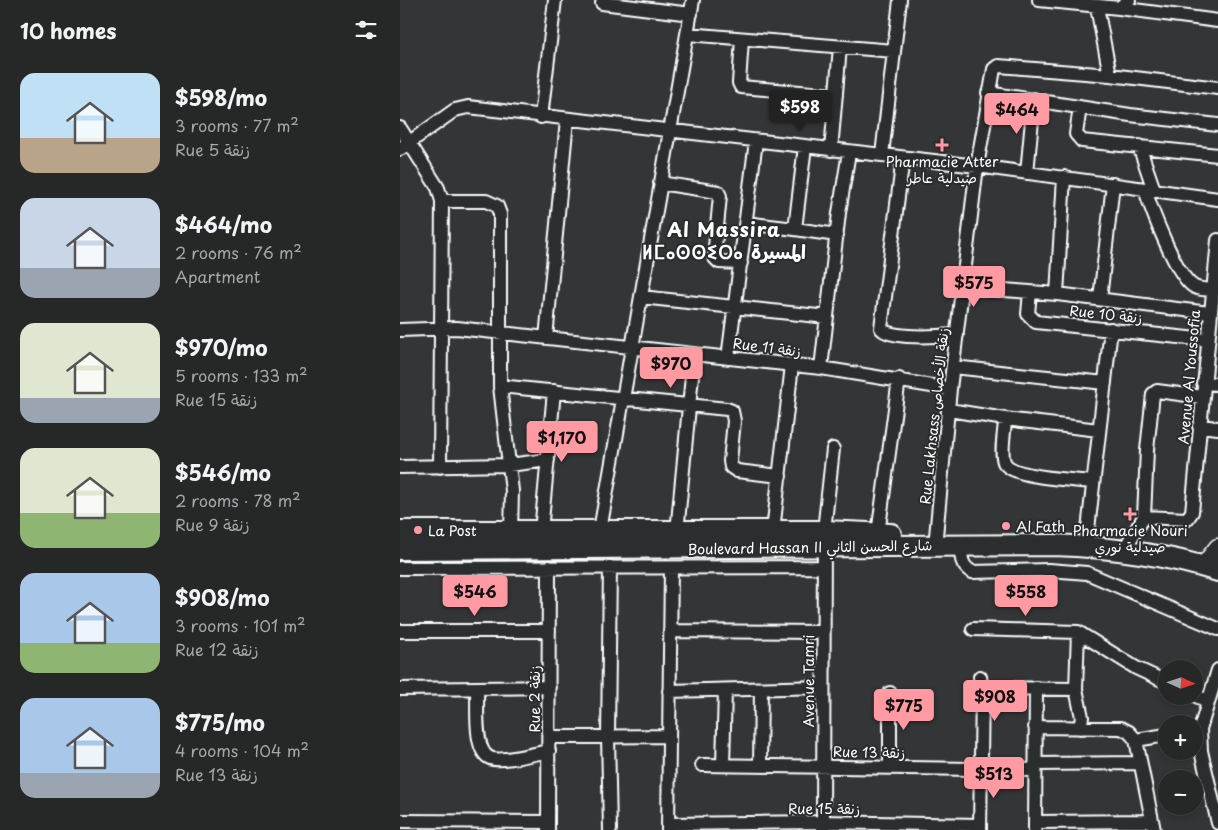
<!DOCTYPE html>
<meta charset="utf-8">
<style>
body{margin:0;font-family:"Playpen Sans","Playpen Sans Arabic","Noto Sans Tifinagh",sans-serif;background:#323434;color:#f1f3f6;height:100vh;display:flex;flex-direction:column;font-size:19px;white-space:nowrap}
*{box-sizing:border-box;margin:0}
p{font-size:16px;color:#a4a6a8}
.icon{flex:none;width:28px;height:28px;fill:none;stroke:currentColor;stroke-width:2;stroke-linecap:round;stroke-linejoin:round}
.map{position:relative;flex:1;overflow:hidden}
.details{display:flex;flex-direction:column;background:#262828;width:400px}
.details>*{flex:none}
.needle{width:32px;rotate:93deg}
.controls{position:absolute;left:758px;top:660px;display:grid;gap:10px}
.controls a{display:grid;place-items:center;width:45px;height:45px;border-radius:50%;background:#262828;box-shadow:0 2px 8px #0003,0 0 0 1px #424445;font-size:25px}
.price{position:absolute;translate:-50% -42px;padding:0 11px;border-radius:5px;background:#ff9aa2;color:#111;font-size:16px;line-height:32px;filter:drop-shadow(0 1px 2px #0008)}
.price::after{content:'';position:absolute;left:50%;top:30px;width:15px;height:11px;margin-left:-8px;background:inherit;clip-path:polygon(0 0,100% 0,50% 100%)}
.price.current{background:#222;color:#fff}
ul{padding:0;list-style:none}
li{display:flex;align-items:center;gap:15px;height:125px;padding:0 20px}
li span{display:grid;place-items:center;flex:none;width:140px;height:100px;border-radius:15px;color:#555}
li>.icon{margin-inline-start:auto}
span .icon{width:60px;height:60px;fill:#fffc;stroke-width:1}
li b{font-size:21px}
h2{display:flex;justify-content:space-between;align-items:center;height:60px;padding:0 20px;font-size:21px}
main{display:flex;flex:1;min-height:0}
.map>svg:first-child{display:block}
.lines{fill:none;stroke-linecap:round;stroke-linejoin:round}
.street-casing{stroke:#fff;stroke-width:16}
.secondary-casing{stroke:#fff;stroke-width:21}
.primary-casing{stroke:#fff;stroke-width:24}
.street{stroke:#2a2d2e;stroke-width:12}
.secondary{stroke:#2a2d2e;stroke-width:18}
.primary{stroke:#2a2d2e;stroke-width:20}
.poi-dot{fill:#ff9aa2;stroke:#2a2d2e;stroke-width:2}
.labels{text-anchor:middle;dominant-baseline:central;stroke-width:4;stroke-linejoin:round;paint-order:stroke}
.poi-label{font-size:14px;fill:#fff;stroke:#2a2d2e}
.street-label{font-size:14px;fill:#fff;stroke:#2a2d2e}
.district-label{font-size:19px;font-weight:bold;letter-spacing:1px;fill:#fff;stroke:#2a2d2e}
</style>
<main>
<section class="details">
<h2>10 homes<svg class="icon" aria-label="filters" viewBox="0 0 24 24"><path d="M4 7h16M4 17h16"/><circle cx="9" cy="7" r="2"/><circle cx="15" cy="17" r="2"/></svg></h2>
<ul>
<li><span style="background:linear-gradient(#bfe0f5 65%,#b9a48a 0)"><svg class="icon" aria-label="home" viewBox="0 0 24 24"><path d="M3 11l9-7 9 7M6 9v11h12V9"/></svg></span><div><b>$598/mo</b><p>3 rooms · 77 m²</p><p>Rue 5 زنقة</p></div></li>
<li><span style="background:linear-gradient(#c9d6e8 70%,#9aa5b1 0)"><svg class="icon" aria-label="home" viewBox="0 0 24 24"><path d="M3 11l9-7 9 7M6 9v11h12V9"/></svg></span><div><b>$464/mo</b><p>2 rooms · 76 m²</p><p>Apartment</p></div></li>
<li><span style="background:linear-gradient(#dfe7d0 75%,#9aa5b1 0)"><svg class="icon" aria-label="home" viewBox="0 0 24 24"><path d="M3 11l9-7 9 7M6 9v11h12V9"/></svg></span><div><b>$970/mo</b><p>5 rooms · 133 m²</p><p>Rue 15 زنقة</p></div></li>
<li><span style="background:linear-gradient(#dfe7d0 65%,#8fb573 0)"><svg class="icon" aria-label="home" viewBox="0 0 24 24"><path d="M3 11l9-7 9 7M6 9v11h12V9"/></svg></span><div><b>$546/mo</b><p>2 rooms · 78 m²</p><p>Rue 9 زنقة</p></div></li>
<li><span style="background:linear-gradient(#a9c7e8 70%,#8fb573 0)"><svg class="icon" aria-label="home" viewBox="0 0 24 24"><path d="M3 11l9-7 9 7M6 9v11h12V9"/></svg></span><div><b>$908/mo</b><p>3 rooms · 101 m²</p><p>Rue 12 زنقة</p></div></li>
<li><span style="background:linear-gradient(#a9c7e8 75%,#9aa5b1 0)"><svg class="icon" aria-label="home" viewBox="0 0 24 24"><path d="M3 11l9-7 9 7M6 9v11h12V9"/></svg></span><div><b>$775/mo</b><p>4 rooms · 104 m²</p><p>Rue 13 زنقة</p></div></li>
</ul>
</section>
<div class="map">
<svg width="818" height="830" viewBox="0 0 818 830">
<rect width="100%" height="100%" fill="#333536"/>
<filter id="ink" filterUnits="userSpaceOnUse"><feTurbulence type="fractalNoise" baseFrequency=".02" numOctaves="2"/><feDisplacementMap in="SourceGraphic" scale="10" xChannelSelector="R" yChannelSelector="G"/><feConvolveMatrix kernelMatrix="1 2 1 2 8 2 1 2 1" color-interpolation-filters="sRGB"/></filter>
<g filter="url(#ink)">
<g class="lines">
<g class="street-casing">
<path id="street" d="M639,0l80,8 10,-8
M202,3l89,11
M697,7l13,68
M719,8l99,13
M287,34l207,17
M342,39l-3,44 2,4 95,8
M588,93l142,22 88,10
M680,107l-4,27 6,7 136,14
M141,117l14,-117
M0,128l38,60 4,13 -2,266
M405,146l-10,83 42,6
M739,146l15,44
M0,149l55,-39 13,-3 509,59 241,33
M431,150l9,-103
M482,155l18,-155
M503,158l-22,170c7,12 61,8 76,7
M627,173l7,-74
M260,183l58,9 2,4 -6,61 5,5 22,1
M745,189c6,20 31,86 48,97 5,4 13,3 19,4
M42,201h44l11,5 3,8v172l12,105 -1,41
M346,223l49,6
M564,287l93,7 152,19
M630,292l-2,22 8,8 171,18
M657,294l7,-117
M241,297l186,20
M700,299l13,-115
M0,330l57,-2 364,40 129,21
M146,338l21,-218
M328,358l28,-217
M553,367l152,16
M421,368l18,-155 10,-61
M803,383l15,1
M100,386l227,23 5,2 2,10 -4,40 1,6 6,4 43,5
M549,410l56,9 94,11
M605,419c0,12 -5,32 -1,43 7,16 72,18 89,20
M799,426l19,2
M0,467l109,-2 39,-5
M744,517l43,2 5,-7 26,-272
M373,531l19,-166
M141,532l13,-141
M277,532l17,-177
M478,534l21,-155
M199,536l94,-536
M536,536l14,-147 27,-223 17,-97 4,-3 112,9 108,13
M687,538l24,-209
M728,543l16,-26 3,-67 6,-56 4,-3 45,6
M561,546c0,11 0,20 11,26l77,-2 38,3 131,56
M0,568l424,-1
M573,629l105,3
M0,631h149
M270,631l153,1
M818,670l-18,59 1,22 17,72
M580,677l2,11 -2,142
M77,688c1,17 -4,63 13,70 10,5 47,-5 59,-7
M582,688l94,1 6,28 -2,11
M0,689l149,-2
M676,689l2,-57 58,36 30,14
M269,691l154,-4
M490,693v75
M794,695l13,6
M635,727l86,1 8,4 7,8 30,-5
M149,737l119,-1
M736,740l18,90
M635,764l105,-1
M302,765l333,5
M323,765l2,-75
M360,766l1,-77
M0,821l148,1
M635,822l117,-1
M268,824l155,-2 157,3
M148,830l1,-263
M210,830l-2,-94 2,-169
M268,830l3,-262
M423,830l1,-299 9,-82
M635,830l1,-142"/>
</g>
<g class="secondary-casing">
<path id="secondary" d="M804,566l14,-18"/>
</g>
<g class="primary-casing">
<path id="primary" d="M0,531h424l67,3
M0,549l654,-4c56,2 110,9 164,26"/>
</g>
<use href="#street" class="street"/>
<use href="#secondary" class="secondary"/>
<use href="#primary" class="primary"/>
</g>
</g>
<g class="poi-dot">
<path d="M539.5 137.5h5v5h5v5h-5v5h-5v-5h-5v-5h5z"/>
<path d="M727.5 506.5h5v5h5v5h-5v5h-5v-5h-5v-5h5z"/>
<circle cx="606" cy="526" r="5"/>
<circle cx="18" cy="530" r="5"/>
</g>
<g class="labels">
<g class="poi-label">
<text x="542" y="161">Pharmacie Atter<tspan x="542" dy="16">صيدلية عاطر</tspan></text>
<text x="616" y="526" text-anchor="start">Al Fath</text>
<text x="28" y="530" text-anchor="start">La Post</text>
<text x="730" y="530">Pharmacie Nouri<tspan x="730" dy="16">صيدلية نوري</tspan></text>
</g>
<g class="street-label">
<text transform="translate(706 314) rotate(6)">Rue 10 زنقة</text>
<text transform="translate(367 347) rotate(7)">Rue 11 زنقة</text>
<text transform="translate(789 377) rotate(-85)">Avenue Al Youssofia</text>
<text transform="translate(534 416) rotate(-84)">Rue Lakhsass زنقة الأخصاص</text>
<text transform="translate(410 547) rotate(-1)">Boulevard Hassan II شارع الحسن الثاني</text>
<text transform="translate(408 681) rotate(-90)">Avenue Tamri</text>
<text transform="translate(134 699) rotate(-90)">Rue 2 زنقة</text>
<text transform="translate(469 752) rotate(1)">Rue 13 زنقة</text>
<text x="424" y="808">Rue 15 زنقة</text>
</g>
<g class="district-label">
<text x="324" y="229">Al Massira<tspan x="324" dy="22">ⵍⵎⴰⵙⵙⵉⵔⴰ المسيرة</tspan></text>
</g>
</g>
</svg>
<div class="controls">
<a><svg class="needle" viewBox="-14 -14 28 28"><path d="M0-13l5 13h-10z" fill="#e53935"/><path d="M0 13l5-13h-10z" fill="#a4a6a8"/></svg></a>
<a>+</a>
<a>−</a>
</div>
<b class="price current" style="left:400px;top:132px">$598</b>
<b class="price" style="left:617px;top:135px">$464</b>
<b class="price" style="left:574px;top:308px">$575</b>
<b class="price" style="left:271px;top:389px">$970</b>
<b class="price" style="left:162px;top:463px">$1,170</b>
<b class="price" style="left:75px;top:617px">$546</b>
<b class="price" style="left:626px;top:617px">$558</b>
<b class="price" style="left:595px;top:722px">$908</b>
<b class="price" style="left:504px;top:731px">$775</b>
<b class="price" style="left:594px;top:799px">$513</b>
</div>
</main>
